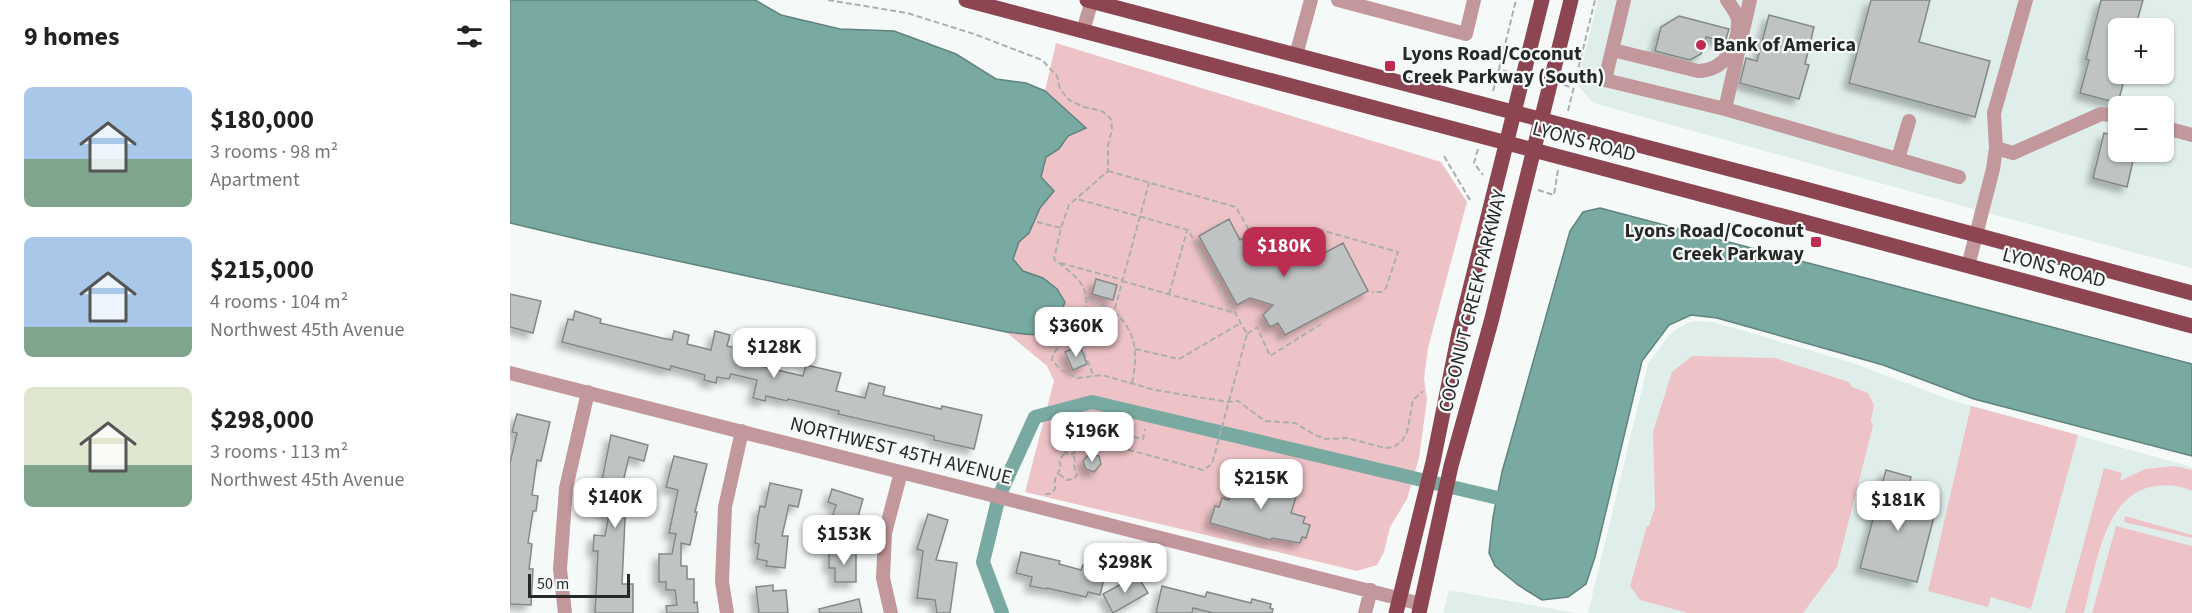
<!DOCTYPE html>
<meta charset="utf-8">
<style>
body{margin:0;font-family:"Source Sans 3",sans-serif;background:#f2f2f2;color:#222;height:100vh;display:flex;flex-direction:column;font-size:22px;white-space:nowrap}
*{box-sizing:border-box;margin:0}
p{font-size:20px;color:#767676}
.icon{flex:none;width:33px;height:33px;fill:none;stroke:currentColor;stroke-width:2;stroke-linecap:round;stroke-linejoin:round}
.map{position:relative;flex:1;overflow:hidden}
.side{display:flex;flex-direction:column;background:#fff;width:510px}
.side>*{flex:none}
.controls{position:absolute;left:1598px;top:18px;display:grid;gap:12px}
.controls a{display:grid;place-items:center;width:66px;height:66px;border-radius:9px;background:#fff;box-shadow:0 2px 4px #0004;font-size:30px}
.scale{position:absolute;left:18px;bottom:15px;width:102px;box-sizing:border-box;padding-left:6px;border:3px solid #272929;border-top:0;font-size:16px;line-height:21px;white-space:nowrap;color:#272929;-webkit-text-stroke:4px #f5faf9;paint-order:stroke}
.price{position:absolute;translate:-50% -51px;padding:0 14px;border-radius:12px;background:#fff;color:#222;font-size:20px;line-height:39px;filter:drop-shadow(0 2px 3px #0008)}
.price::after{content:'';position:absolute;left:50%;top:36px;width:18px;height:14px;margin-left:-9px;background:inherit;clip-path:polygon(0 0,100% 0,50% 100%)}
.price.on{background:#bd2c51;color:#fff}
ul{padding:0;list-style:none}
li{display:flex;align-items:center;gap:18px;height:150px;padding:0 24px}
li span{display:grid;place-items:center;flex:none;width:168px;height:120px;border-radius:9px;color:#555}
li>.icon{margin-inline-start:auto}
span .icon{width:72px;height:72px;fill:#fffc;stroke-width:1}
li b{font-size:26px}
h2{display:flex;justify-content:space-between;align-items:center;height:72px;padding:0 24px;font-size:26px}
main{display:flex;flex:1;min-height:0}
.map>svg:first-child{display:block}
.built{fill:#e0eeeb;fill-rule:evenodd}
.green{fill:#eec3c7}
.water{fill:#79aaa2;stroke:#60837e;stroke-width:1.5}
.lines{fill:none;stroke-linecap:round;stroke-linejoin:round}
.canal{stroke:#79aaa2;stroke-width:14}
.building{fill:#bfc3c3;stroke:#848887;stroke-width:1.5;filter:url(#shadow)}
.path{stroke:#abafaf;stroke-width:2;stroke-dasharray:6 3;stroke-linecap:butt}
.minor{stroke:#c2989c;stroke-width:14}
.major{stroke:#8d4651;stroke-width:15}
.poi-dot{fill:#bd2c51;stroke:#f5faf9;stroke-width:2}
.labels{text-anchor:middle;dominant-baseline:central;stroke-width:4.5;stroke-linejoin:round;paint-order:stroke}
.poi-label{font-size:20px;font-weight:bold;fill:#272929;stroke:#f5faf9;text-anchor:start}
.street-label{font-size:20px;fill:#272929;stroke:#f5faf9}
</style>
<main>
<section class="side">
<h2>9 homes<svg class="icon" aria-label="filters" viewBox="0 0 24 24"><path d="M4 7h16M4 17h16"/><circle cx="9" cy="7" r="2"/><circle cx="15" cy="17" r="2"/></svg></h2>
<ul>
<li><span style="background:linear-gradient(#a9c7e8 60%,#7fa58c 0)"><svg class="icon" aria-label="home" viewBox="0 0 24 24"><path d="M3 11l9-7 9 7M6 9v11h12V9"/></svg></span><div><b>$180,000</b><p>3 rooms · 98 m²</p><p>Apartment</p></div></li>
<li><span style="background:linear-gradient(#a9c7e8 75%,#7fa58c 0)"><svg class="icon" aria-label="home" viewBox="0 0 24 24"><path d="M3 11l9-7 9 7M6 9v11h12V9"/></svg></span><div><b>$215,000</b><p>4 rooms · 104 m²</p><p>Northwest 45th Avenue</p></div></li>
<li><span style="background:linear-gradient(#dfe7d0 65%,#7fa58c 0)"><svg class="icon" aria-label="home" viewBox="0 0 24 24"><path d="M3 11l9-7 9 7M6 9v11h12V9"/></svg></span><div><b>$298,000</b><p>3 rooms · 113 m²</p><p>Northwest 45th Avenue</p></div></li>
</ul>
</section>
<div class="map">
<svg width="1682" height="613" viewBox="0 0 1682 613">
<defs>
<filter id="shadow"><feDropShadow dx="-5.5" dy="5.5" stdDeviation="3" flood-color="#0004"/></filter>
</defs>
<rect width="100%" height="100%" fill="#f5faf9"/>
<path class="built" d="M1088,0h594v268l-201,-54 -398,-111 -16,-19zM1608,28h45v46h-45zM1608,106h45v46h-45z
M1183,321l20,1 140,41 98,37 241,67v146h-604l60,-249 21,-29 12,-9z
M939,590l127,23h-133z"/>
<path class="green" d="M546,43l385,119 26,40 -39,146 -4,31 3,20 -8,59 -12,41 -17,28 -6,25 -7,13 -20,6 -332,-79 29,-111 -7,-15 -41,-34 22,2 37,-32 -8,-13 -14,-11 -20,-7 -10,-12 6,-17 10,-9 11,-25 14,-17 -13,-14 5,-20 13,-8 9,-13 18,-8 -41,-37z
M1182,356l83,2 74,24 3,5 16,6 6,12 -3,16 2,5 -36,141 -34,46h-115l-48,-13 -10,-14 17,-60h2l6,-19 -2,-75 19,-60z
M1461,406l107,29 -47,174 -40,-12 -3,10 -60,-16z
M1664,466l18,4v21c-13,-6 -27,-7 -41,-4 -49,10 -56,85 -67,126h-19l39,-145 18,5 -2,8 25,-12z
M1615,516l67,19v3l-68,-16z
M1606,526l76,20v67h-100z"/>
<path class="water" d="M0,0h245l26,15 59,14 54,2 62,23 40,25 30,4 19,8 41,37 -18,8 -9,13 -13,8 -5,20 13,14 -14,17 -11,25 -10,9 -6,17 10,12 20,7 14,11 8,13c-13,38 -22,34 -59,30l-416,-90 -80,-19z
M1090,208l592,156v92l-218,-57 -91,-34 -166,-47 -26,-3 -22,10 -27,36 -47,196 -9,27 -18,13 -26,3 -24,-15 -23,-19 -6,-13 4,-36 9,-45 68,-241 13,-19z"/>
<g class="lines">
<path class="canal" d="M492,613l-19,-51 16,-66 36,-79 57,-15 423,100"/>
</g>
<path class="building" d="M1361,0h59l-11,42 71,19 -15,56 -126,-34z
M1591,0h42l-8,28h-17v46h4l-2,9 3,1 -5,19 -38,-10 9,-33 -3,-1z
M1259,15l45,12 -9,37 4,1 -10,34 -59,-16 6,-25 11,3z
M1169,16l50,13 -4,13 -19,-5 -5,17 -11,6 -35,-9 6,-24z
M1594,133l14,3v16h17l-8,35 -34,-9z
M719,219l11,21 9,-5 10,18 16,6 6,-4 5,9 28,-15 5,7 24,-13 25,48 -83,44 -7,-12 -8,4 -7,-12 10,-10 -23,-7 -13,7 -38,-69z
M586,279l21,6 -4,15 -21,-6z
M0,294l31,7 -8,32 -23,-6z
M65,311l26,8 -1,4 62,15 10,2 2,-9 15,4 -2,9 24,6 4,-19 15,4 -3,11 22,5 -2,12 56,13 3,-11 35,8 -5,18 29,7 4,-15 16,4 -2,8 58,14 1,-3 40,9 -8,34 -40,-9v-4l-96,-22 1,-3 -51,-12 -1,2 -21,-5 -1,5 -12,-3 4,-18 -26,-6 -2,5 -12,-2 -1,6 -12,-3 1,-5 -34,-9 -1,4 -108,-28 6,-23 5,1z
M570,346l7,18 -14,6 -8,-18z
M7,414l33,8 -9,39 -4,-1 -5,35 6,1 -2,15h-3l-5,32 4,1 -3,25h4l-2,36 -21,-1v-141l7,-30 -5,-1z
M101,435l37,10 -4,16 -15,-4 -8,33 8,2 -4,27 -3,65h11v29h-38l3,-62h-5l1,-16 11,1 4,-22 -6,-1 2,-12 -7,-1z
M579,454l10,2 2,8 -7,8 -8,-3 -3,-8z
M164,456l33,8 -12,48h2l-7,33 -9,-2v23h6v13h7v24l3,-1 1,11h-31l-1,-7 11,-1 -2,-15h-9v-8h-7v-28h13l4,-20 -7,-1 9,-43 -12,-3z
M1376,470l25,7 -6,24 31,8 -19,73 -57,-14z
M727,472l61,18 -7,23 14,4 -2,6 7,2 -4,13 -4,-1 -2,6 -28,-5 -1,2 -61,-17 5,-17 4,1 3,-9 7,2z
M260,483l32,7 -4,17 -9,-2 -7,31h6l-3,32 -19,-2 1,-5 -10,-2 2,-15 -4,-1 3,-27 2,-10 5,1z
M322,489l31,10 -9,32 -24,-7 6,-19 -8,-3z
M418,514l20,6 -12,40 21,3 -7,50h-13l-2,-13 -18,-2 6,-47 -6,-2z
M319,551h27v31h-21v-14h-6z
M511,552l39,9 -1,3 22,6 2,-5 23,6 -6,24 -12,-3 -2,5 -39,-9 -1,1 -16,-3 2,-9 -16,-4z
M627,575l11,18 -35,20 -10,-19z
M263,585v6l13,-1 2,23h-29l-3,-26z
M652,586l43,11 2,-5 44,11 1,-4 19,5 -1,4 3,1 -1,4h-59l-20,-5 -1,5h-36z
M349,599l3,14h-42l-1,-4z"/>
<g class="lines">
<path class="path" d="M318,0l79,13 67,21 68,26 15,16 3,13 9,11 15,7 18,4 9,8 1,10 -4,17v25l-39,34 -8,23 -7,31c9,8 21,15 28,26 8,14 5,42 -8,53 -9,7 -21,9 -22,22l9,10 16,8 25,-3 53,15 73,12 10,-1 27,20 30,2 20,12 11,4 21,-1 38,10 9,-1 8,-6 5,-9 6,-32 10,-9
M989,69l17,-69
M1054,85l9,3
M983,91l6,-22 10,3
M1058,111l27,-111
M968,149l-4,14 9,12
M934,156l26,44
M598,171l128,36 22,39 20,5 43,-21 77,22 -12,36 -5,4h-9
M1028,190l16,5 4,-25
M527,222l24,6
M550,263l63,17
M612,281l110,31
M659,294l18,-63
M575,298l9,2 20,12
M737,334l10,-7 13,29 51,-32
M567,335l17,42
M625,349l44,10 62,-36
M622,383c6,-28 5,-52 -18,-71l35,-129
M554.5 449a5.5 5.5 0 1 1 11 0a5.5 5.5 0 1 1-11 0Z
M598,444l21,-8 14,3 2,-10
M565,447c11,-4 23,-1 36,-2l92,25 9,-6 35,-130 -59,-104 -111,-31
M549,474l8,6 7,-1 3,-4 -3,-9 1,-6 -2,-7
M535,494h5l5,-5v-10l6,-12 -2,-7 6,-7"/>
<path class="minor" d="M828,0l128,34 8,-34
M1114,0l-19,80 120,29
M1240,0l-25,109 234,68
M573,31l9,-31
M1103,50l85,21c26,0 41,-25 40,-50 0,-7 -7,-15 -11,-21
M786,55l15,-55
M1653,127l29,8
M1486,148l17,5 88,-39 17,2
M1388,159l11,-38
M1458,266l25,-97 3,-21 -2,-35 32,-113
M0,373l911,231
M55,613l-5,-44 6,-81 22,-96
M217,613l-5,-31 3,-75 17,-76
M381,613l-8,-35 2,-45 16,-61
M855,613l6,-23"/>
<path class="major" d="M456,0l764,202 462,124
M577,0l711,187 394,106
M886,613l37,-151 26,-129 83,-333
M909,613l32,-147 40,-144 80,-322"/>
</g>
<g class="poi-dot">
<circle cx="1191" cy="45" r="6"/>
<rect x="874" y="60" width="12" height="12" rx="3"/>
<rect x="1300" y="236" width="12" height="12" rx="3"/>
</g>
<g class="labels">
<g class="poi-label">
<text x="1203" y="45">Bank of America</text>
<text x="892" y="54">Lyons Road/Coconut<tspan x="892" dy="23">Creek Parkway (South)</tspan></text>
<text x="1294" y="231" text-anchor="end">Lyons Road/Coconut<tspan x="1294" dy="23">Creek Parkway</tspan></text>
</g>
<g class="street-label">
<text transform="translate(1074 142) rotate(15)">LYONS ROAD</text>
<text transform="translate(1544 268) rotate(15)">LYONS ROAD</text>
<text transform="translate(963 301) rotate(-76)">COCONUT CREEK PARKWAY</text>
<text transform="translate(391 451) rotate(14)">NORTHWEST 45TH AVENUE</text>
</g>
</g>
</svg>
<div class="controls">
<a>+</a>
<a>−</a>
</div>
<div class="scale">50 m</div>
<b class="price on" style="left:774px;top:278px">$180K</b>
<b class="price" style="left:566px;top:358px">$360K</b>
<b class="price" style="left:264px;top:379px">$128K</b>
<b class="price" style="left:582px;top:463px">$196K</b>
<b class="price" style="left:751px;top:510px">$215K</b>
<b class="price" style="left:105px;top:529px">$140K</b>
<b class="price" style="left:1388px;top:532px">$181K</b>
<b class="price" style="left:334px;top:566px">$153K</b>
<b class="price" style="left:615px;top:594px">$298K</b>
</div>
</main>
